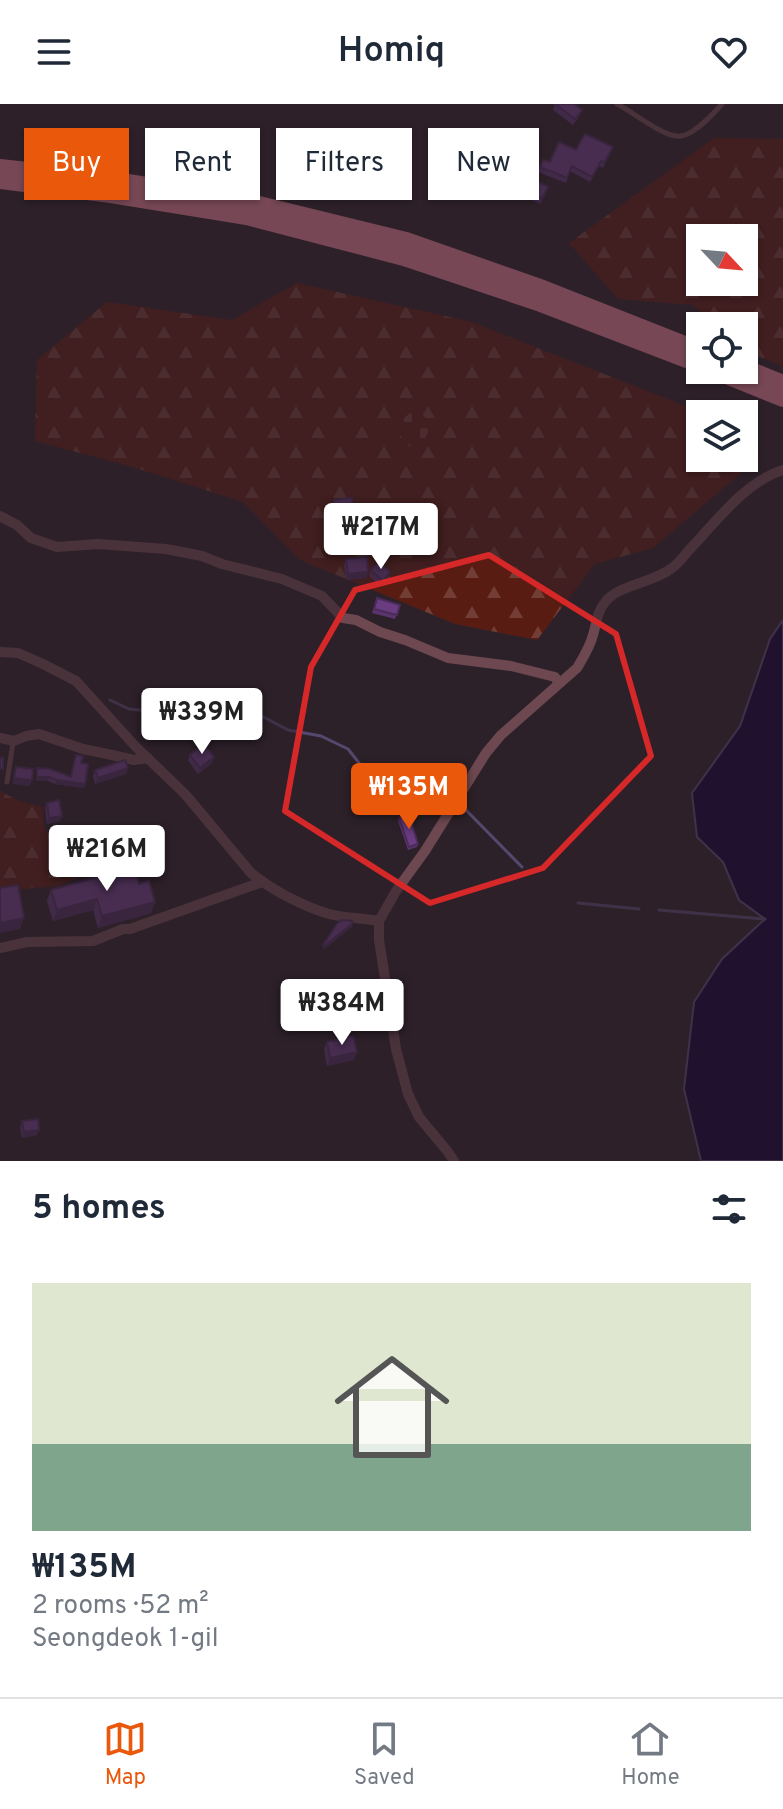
<!DOCTYPE html>
<meta charset="utf-8">
<style>
body{margin:0;font-family:Overpass,sans-serif;background:#f6f6f7;color:#1f2937;height:100vh;display:flex;flex-direction:column;font-size:30px;white-space:nowrap}
*{box-sizing:border-box;margin:0}
p{font-size:26px;color:#747a83}
.icon{flex:none;width:44px;height:44px;fill:none;stroke:currentColor;stroke-width:2;stroke-linecap:round;stroke-linejoin:round}
.map{position:relative;height:1057px;overflow:hidden}
.sheet{display:flex;flex-direction:column;background:#fff;flex:1}
.sheet>*{flex:none}
.hud{position:absolute;left:24px;top:24px;width:736px;height:72px;display:flex;gap:16px}
.needle{width:52px;rotate:116deg}
.controls{position:absolute;left:686px;top:120px;display:grid;gap:16px}
.controls a{display:grid;place-items:center;width:72px;height:72px;border-radius:0px;background:#fff;box-shadow:0 2px 6px #0004;font-size:40px}
.price{position:absolute;translate:-50% -68px;padding:0 18px;border-radius:8px;background:#fff;color:#222;font-size:26px;line-height:52px;filter:drop-shadow(0 2px 4px #0008)}
.price::after{content:'';position:absolute;left:50%;top:48px;width:24px;height:18px;margin-left:-12px;background:inherit;clip-path:polygon(0 0,100% 0,50% 100%)}
.price.current{background:#ea580c;color:#fff}
ul{padding:0;list-style:none}
li{display:grid;align-content:center;gap:16px;height:424px;padding:0 32px}
li+li{border-top:2px solid #e0e1e3}
li span{display:grid;place-items:center;height:248px;border-radius:0px;color:#555}
li>.icon{margin-inline-start:auto}
span .icon{width:144px;height:144px;fill:#fffc;stroke-width:1}
li b{font-size:34px}
h2{display:flex;justify-content:space-between;align-items:center;height:96px;padding:0 32px;font-size:34px}
.chip{padding:0 28px;border-radius:0px;background:#fff;box-shadow:0 2px 6px #0004;font-size:28px;line-height:72px}
.chip.current{background:#ea580c;color:#fff}
header{display:flex;justify-content:space-between;align-items:center;height:104px;padding:0 32px;background:#fff;font-size:36px;font-weight:600}
.tab-bar{display:flex;justify-content:space-around;align-items:center;height:112px;border-top:2px solid #e0e1e3;background:#fff;font-size:22px;color:#747a83}
.tab-bar a{display:grid;justify-items:center;gap:4px}
.tab-bar .current{color:#ea580c}
.map>svg:first-child{display:block}
.forest{fill:url(#forest-firs);fill-rule:evenodd}
.cemetery{fill:url(#cemetery-stones)}
.water{fill:#100235;stroke:#55486e;stroke-width:2}
.lines{fill:none;stroke-linecap:round;stroke-linejoin:round}
.stream{stroke:#55486e;stroke-width:3}
.service{stroke:#6d4850;stroke-width:5}
.minor{stroke:#6d4850;stroke-width:10}
.motorway{stroke:#d0758a;stroke-width:18}
.wall{fill:#5a346e}
.shaded-wall{fill:#4a2b5a}
.building{fill:#693d80;stroke:#4a2b5a;stroke-width:2}
.marked{fill:none;stroke:#d62828;stroke-width:6;stroke-linejoin:round}
</style>
<header><svg class="icon" aria-label="menu" viewBox="0 0 24 24"><path d="M4 6h16M4 12h16M4 18h16"/></svg>Homiq<svg class="icon" aria-label="heart" viewBox="0 0 24 24"><path d="M12 20l-8-8c-3-5 5-10 8-4 3-6 11-1 8 4z"/></svg></header>
<div class="map">
<svg width="783" height="1057" viewBox="0 0 783 1057">
<defs>
<pattern id="forest-firs" width="22" height="20" patternUnits="userSpaceOnUse" patternTransform="scale(2)"><rect width="22" height="20" fill="#591c12"/><path d="M5 1l3.5 6h-7zM16 11l3.5 6h-7z" fill="#713d35"/></pattern>
<pattern id="cemetery-stones" width="16" height="16" patternUnits="userSpaceOnUse" patternTransform="scale(2)"><rect width="16" height="16" fill="#591c12"/><path d="M2 7V4a2 2 0 0 1 4 0v3zM10 15v-3a2 2 0 0 1 4 0v3z" fill="#713d35"/></pattern>
</defs>
<rect width="100%" height="100%" fill="#2d2129"/>
<path class="forest" d="M714,34l69,1v227l-39,-15v-25h-28l-23,-21 -75,-6 -49,-56zM700,134h44v44h-44z
M297,179l175,39 234,92h-6v44h44v-17l16,16 -107,91 -58,16 -58,76 -82,-16 -155,-64 -57,-58 -107,-34 -101,-27 2,-81 70,-58 125,18z
M0,687l19,10 24,6c0,31 5,28 31,42l8,27 -24,10 -58,5z"/>
<path class="cemetery" d="M412,308l10,2 8,9c-2,13 -7,23 -21,23 -15,-15 -14,-23 3,-34z"/>
<path class="water" d="M783,516v541h-82l-17,-72 10,-87 28,-43 43,-40 -26,-19 -16,-38 -26,-25 -5,-44 48,-67 30,-87z"/>
<g class="lines">
<path class="stream" d="M110,596l19,9 71,7h26l19,-5 13,3 30,16 33,6 27,13 19,24 20,14 32,16 26,2
M461,704h3l58,59
M578,799l61,6
M659,806l106,9"/>
<path class="service" d="M617,0c15,7 48,35 64,32 14,-2 32,-22 41,-32
M7,678l6,-40"/>
<path class="minor" d="M0,412l17,9 14,13 26,9 41,-3 68,5 36,7 20,8 60,15 40,17 21,22 13,2 24,12 25,8 43,18 63,8 44,11 4,7
M0,548l18,1 25,11 33,17 60,66 49,47 66,79c21,17 51,33 78,41 16,4 33,4 50,7
M0,634l14,3 12,-5 13,-2 44,15 29,6 22,5 14,-2
M0,844l27,-6 66,-1 30,-12h7l132,-47
M454,1057l-6,-9 -29,-35 -11,-23 -12,-45 -17,-109v-19l17,-30 29,-40 61,-98 15,-18 76,-67c6,-10 13,-21 16,-33 4,-13 4,-24 13,-34 15,-17 47,-18 66,-33 7,-5 12,-12 17,-18 26,-27 57,-69 94,-80"/>
<path class="motorway" d="M0,64l109,12 138,22 159,39 137,48 157,62
M0,76l111,14 136,22 157,41 137,46 159,61
M744,264l39,16
M714,266l69,28"/>
</g>
<path class="wall" d="M555,0l27,6 -2,5 -7,10 -20,-15z
M576,46l35,2 -8,16 -4,-2 -9,16 -20,-11 -4,12 -28,-11 5,-12 7,2z
M524,85l22,4 -6,11 -18,-9z
M334,396l17,15 -18,2 -1,-11z
M368,423l3,26 -10,2 -2,-10 -19,5 -3,-12 2,-5z
M346,455l22,13 -2,6 -20,2 -2,-15z
M371,466l19,2 -2,5 -7,9 -12,-10z
M377,494l23,7 -5,14 -23,-6z
M190,651l22,8 -14,11 -10,-14z
M81,659l4,21 -1,4 -29,-4 -7,-3h-12l1,-13 34,9z
M95,666l31,4 -31,10 -2,-8z
M47,699l15,13 -2,5 -13,3 -2,-16z
M399,714l19,26 -1,3 -9,3 -10,-29z
M139,780l16,18 -4,11 -53,15 -5,-18 -40,11 -6,-20 4,-11z
M327,938l27,18 -27,6 -3,-16z
M22,1017l15,14 -15,3 -2,-11z"/>
<path class="shaded-wall" d="M353,405l-2,6 -18,2 2,-6z
M361,437l-2,4 -19,5 2,-5z
M373,445l-2,4 -10,2 2,-5z
M368,468l-2,6 -20,2 2,-6z
M214,653l-2,6 -14,11 2,-6z
M128,664l-2,6 -31,10 3,-6z
M37,673h12l-1,4h-12z
M14,674l18,2 -2,6 -18,-2z
M57,676l28,4 -1,4 -29,-4z
M62,712l-2,5 -13,3 2,-6z
M97,795l-4,11 -40,11 4,-11z
M155,798l-4,11 -53,15 4,-12z
M24,814l-4,11 -20,4v-10z
M353,819l-1,4 -29,23 1,-4z
M357,948l-3,8 -27,6 3,-8z
M39,1026l-2,5 -15,3 2,-6z"/>
<path class="building" d="M555,0h19l8,6 -7,9z
M585,30l28,13 -9,16 -3,-2 -9,16 -20,-11 -5,12 -27,-11 3,-7 7,2 9,-20 17,8z
M531,74l17,9 -6,12 -18,-10z
M352,394l1,11 -18,2 -1,-11z
M368,423l5,22 -10,1 -2,-9 -19,4 -3,-12z
M367,453l1,15 -20,2 -2,-15z
M379,457l11,11 -7,9 -12,-11z
M377,494l23,7 -3,10 -23,-6z
M204,640l10,13 -14,11 -10,-13z
M76,651l7,1 -2,7 7,1 -3,20 -28,-4 -8,-3h-12v-9l13,1 21,8z
M0,654h3v11h-3z
M125,656l3,8 -30,10 -3,-8z
M16,663l17,2 -1,11 -18,-2z
M59,696l3,16 -13,2 -2,-15z
M409,711l9,29 -9,3 -10,-29z
M135,763l4,17 10,-3 6,21 -53,14 -5,-17 -40,11 -6,-20z
M18,781l6,33 -24,5v-35z
M342,816l10,1 1,2 -29,23 -1,-1 14,-21z
M353,932l4,16 -27,6 -3,-16z
M38,1015l1,11 -15,2 -2,-11z"/>
<path d="M0 0H783V1057H0ZM489,451l127,79 35,122 -108,112 -113,35 -145,-92 26,-144 44,-77z" fill="#2d2129" fill-opacity=".55" fill-rule="evenodd"/>
<path class="marked" d="M489,451l127,79 35,122 -108,112 -113,35 -145,-92 26,-144 44,-77z"/>
</svg>
<div class="controls">
<a><svg class="needle" viewBox="-14 -14 28 28"><path d="M0-13l5 13h-10z" fill="#e53935"/><path d="M0 13l5-13h-10z" fill="#747a83"/></svg></a>
<a><svg class="icon" aria-label="locate" viewBox="0 0 24 24"><circle cx="12" cy="12" r="6"/><path d="M12 2v4M12 18v4M2 12h4M18 12h4"/></svg></a>
<a><svg class="icon" aria-label="layers" viewBox="0 0 24 24"><path d="M12 4l9 5-9 5-9-5zM3 14l9 5 9-5"/></svg></a>
</div>
<b class="price" style="left:381px;top:467px">₩217M</b>
<b class="price" style="left:202px;top:652px">₩339M</b>
<b class="price current" style="left:409px;top:727px">₩135M</b>
<b class="price" style="left:107px;top:789px">₩216M</b>
<b class="price" style="left:342px;top:943px">₩384M</b>
<div class="hud">
<a class="chip current">Buy</a>
<a class="chip">Rent</a>
<a class="chip">Filters</a>
<a class="chip">New</a>
</div>
</div>
<section class="sheet">
<h2>5 homes<svg class="icon" aria-label="filters" viewBox="0 0 24 24"><path d="M4 7h16M4 17h16"/><circle cx="9" cy="7" r="2"/><circle cx="15" cy="17" r="2"/></svg></h2>
<ul>
<li><span style="background:linear-gradient(#dfe7d0 65%,#7fa58c 0)"><svg class="icon" aria-label="home" viewBox="0 0 24 24"><path d="M3 11l9-7 9 7M6 9v11h12V9"/></svg></span><div><b>₩135M</b><p>2 rooms · 52 m²</p><p>Seongdeok 1-gil</p></div></li>
</ul>
</section>
<nav class="tab-bar">
<a class="current"><svg class="icon" aria-label="map" viewBox="0 0 24 24"><path d="M3 6l6-2 6 2 6-2v14l-6 2-6-2-6 2zM9 4v14M15 6v14"/></svg>Map</a>
<a><svg class="icon" aria-label="saved" viewBox="0 0 24 24"><path d="M7 4h10v16l-5-4-5 4z"/></svg>Saved</a>
<a><svg class="icon" aria-label="home" viewBox="0 0 24 24"><path d="M3 11l9-7 9 7M6 9v11h12V9"/></svg>Home</a>
</nav>
